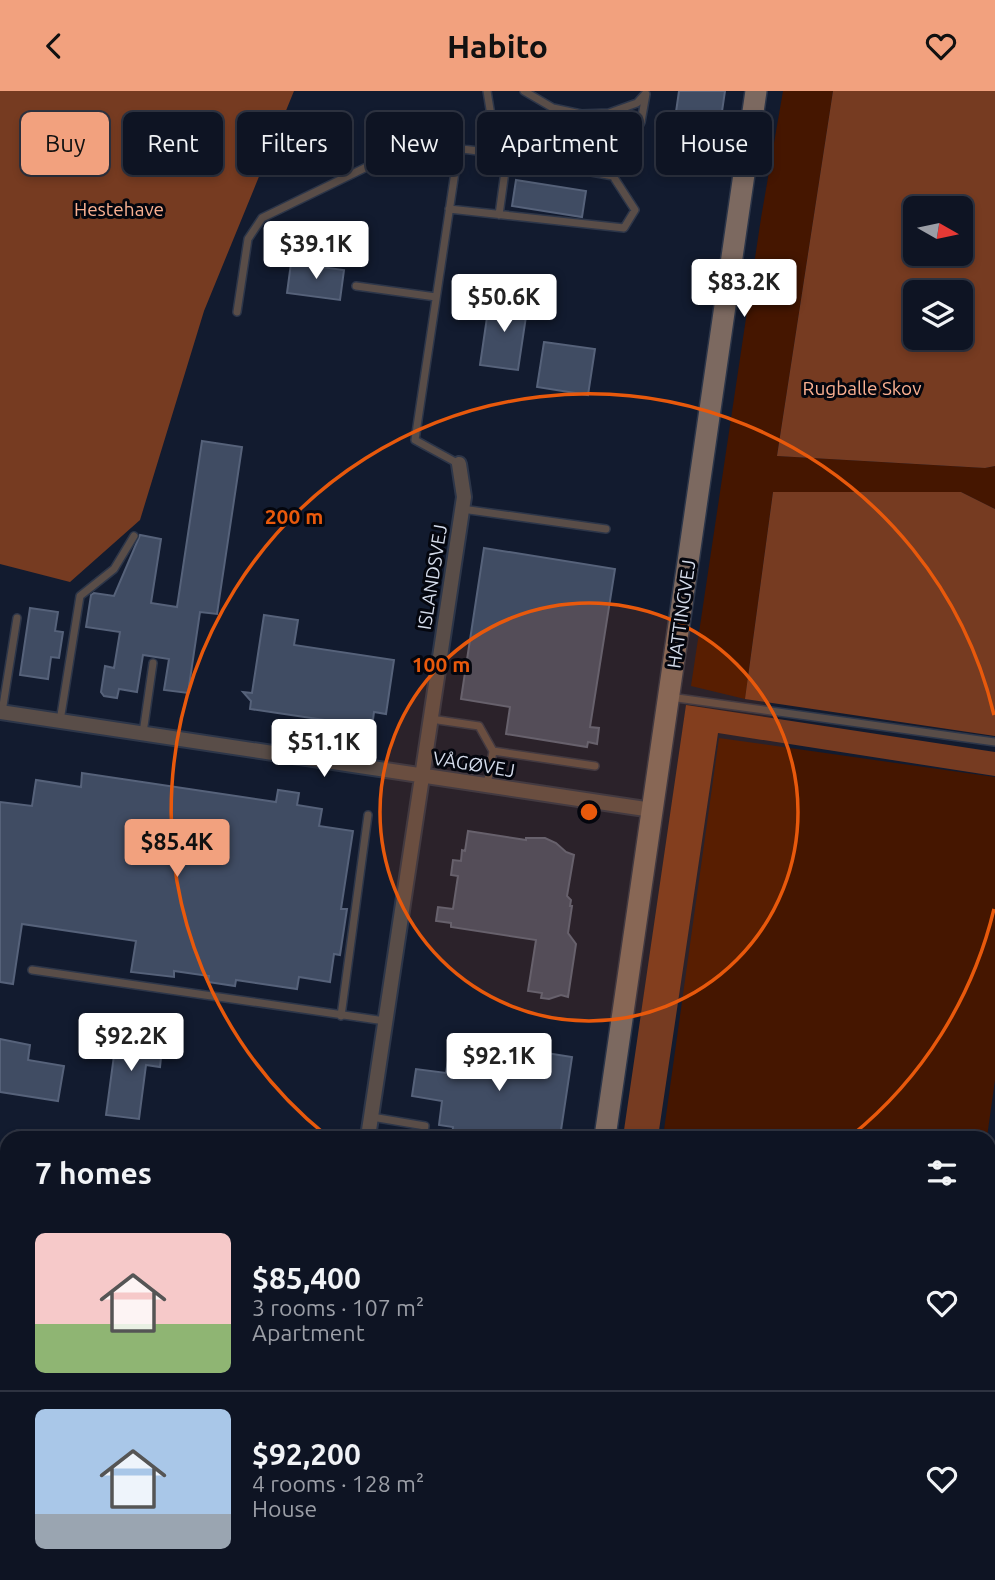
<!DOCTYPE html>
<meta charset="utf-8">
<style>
body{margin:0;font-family:Ubuntu,sans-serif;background:#171d2b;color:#f1f3f6;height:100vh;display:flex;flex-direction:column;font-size:26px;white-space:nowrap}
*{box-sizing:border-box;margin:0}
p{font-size:23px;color:#9b9ea6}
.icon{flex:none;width:38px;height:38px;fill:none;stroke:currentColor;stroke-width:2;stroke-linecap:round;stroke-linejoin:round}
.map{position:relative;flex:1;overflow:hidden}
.drawer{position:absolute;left:0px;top:1040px;width:996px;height:450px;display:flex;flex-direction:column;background:#0e1423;border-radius:21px 21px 0 0;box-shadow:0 4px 10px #0003,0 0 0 2px #2e3341}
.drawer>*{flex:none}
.top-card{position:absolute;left:21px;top:21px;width:954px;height:63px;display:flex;gap:14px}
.needle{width:46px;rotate:99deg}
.tools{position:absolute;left:903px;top:105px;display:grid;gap:14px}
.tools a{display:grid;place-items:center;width:70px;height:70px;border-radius:10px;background:#0e1423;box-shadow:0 4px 10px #0003,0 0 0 2px #2e3341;font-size:35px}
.price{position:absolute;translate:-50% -60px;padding:0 16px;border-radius:7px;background:#fff;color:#222;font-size:23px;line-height:46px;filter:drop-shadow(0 2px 4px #0008)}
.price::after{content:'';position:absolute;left:50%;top:42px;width:21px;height:16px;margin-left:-10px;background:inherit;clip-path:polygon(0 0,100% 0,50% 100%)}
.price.on{background:#f2a17e;color:#111}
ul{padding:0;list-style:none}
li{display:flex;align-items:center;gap:21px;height:175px;padding:0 35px}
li+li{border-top:2px solid #2e3341}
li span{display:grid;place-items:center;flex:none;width:196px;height:140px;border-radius:10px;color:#555}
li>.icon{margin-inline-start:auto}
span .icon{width:84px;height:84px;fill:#fffc;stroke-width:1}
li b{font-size:30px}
h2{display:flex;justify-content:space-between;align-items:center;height:84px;padding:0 35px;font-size:30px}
.tag{padding:0 24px;border-radius:10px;background:#0e1423;box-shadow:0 4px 10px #0003,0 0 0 2px #2e3341;font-size:24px;line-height:63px}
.tag.on{background:#f2a17e;color:#111}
header{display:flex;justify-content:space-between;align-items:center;height:91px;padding:0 35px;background:#f2a17e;color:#111;font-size:32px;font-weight:700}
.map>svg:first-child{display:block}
.green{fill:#451600}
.forest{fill:#763b21;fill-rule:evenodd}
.building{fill:#404c63;stroke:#56627a;stroke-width:2}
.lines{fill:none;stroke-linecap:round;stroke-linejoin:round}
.lane-casing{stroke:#2d3649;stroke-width:10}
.street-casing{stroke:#2d3649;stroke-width:18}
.secondary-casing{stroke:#2d3649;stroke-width:24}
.lane{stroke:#594d48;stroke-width:7}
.street{stroke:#594d48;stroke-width:14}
.secondary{stroke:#7c6960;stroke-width:21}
.ring{fill:none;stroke:#e8590c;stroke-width:3.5}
.labels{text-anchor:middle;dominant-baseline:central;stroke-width:6;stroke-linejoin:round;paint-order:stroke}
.park-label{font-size:19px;fill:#fbb192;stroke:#04060e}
.street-label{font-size:19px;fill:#d4dbea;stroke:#04060e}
.centre{fill:#e8590c;stroke:#04060e;stroke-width:3.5}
.ring-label{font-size:21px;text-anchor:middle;font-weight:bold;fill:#e8590c;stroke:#04060e;stroke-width:6;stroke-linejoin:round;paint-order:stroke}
</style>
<header><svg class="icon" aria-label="back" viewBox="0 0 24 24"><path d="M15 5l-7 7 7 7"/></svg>Habito<svg class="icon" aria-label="heart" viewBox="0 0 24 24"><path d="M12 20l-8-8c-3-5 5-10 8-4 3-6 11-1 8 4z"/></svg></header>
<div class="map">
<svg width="995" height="1489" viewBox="0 0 995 1489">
<rect width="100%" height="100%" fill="#121b2f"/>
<path class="green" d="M783,0h50l-56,365 208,12 10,-2v43l-34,-17h-188l-28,207 -54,-13 70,-468z
M719,647l276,39v303l-8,57h-324z
M995,1162v327h-48l1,-7h41v-278z"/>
<path class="forest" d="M0,0h294l-90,220 -64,209 -70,62 -70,-18z
M833,0h162v375l-10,2 -208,-12zM961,117v46h-46v-46zM961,201v46h-46v-46z
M773,401h188l34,17v227l-250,-37z
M686,614l309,47v24l-277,-43 -60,404h-35z
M366,1482h151l-1,7h-151z"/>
<path class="building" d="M679,0h46l-6,41 -45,-6z
M516,89l70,11 -4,26 -70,-11z
M291,172l53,7 -4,30 -53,-7z
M490,206l38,6 -10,67 -38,-5z
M544,251l51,7 -7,46 -51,-8z
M202,350l40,6 -25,167 -17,-2 -12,81 -24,-3 5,-31 -26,-4 -6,37 -18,-3 -2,9 -13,-2 -3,-4 4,-26 9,2 6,-36 -34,-5 5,-32 3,-2 20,3 26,-61 21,4 -10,64 26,4z
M484,457l131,21 -25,158 9,1 -2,16 -9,-2 -1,5 -81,-13 4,-27 -49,-8z
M30,517l28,4 -3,19 8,1 -4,26 -8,-1 -3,22 -28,-4z
M264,524l34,5 -4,25 100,15 -8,54 -12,-2 -2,15 -122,-18 1,-8 -8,-9 9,1z
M82,682l194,29 2,-12 21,3 -2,12 25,4 -3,17 34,5 -12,78h6l-7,46 -6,-1 -4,28 -31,-5 -2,12 -61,-9 -1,6 -27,-4 1,-6 -35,-5v6l-43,-5 5,-31 -114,-17 -9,60 -13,-2v-180l32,4 4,-26 45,7z
M468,740l58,9v-2h19l11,5 10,9 8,3 -7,41 4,4 -1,6h2l-4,27 8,11 -8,53 -7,-2 -12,4 -8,-1 1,-5 -14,-2 8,-51 -85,-13v-4l-15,-2 2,-14 15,2 5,-33 -7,-1 2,-15 8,1 1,-11 3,1z
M117,942l46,6 -3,28 -14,-2 -7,54 -33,-4z
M0,948l30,6 -2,15 36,6 -6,35 -58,-9z
M451,950l32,5 -2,8 38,6 2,-11 51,8 -12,80h-108l1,-10 -14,-2 3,-24 -30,-5 4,-27 30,4z"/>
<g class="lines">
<g class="lane-casing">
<path id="lane" d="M487,0l9,55 107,12 28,-16 10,-20 5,-28
M524,0l29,17 28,6 28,-1 28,-10 8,-9
M449,118l175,19 11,-18 -22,-34 -135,-25
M499,124l8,-58
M356,195l80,11
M237,221l11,-73 14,-21 154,-75 62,8 18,-5
M459,373l-44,-24 40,-268 7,-24
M462,418l144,20
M670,606l325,45
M2,621l15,-94
M431,628l48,7 14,25 102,15
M60,630l20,-125 34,-27 20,-33
M143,642l10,-70
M487,694l6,-34
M32,879l353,51
M341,925l27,-201
M372,1026l53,9 -2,11
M18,1046v-3
M0,1346l5,-31h2
M153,1489l1,-7"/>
</g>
<g class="street-casing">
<path id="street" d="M0,621l652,98
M368,1046l96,-640 -5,-33
M0,1453l7,1
M218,1482l51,7
M301,1489l1,-7"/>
</g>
<g class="secondary-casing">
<path id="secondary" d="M605,1046l151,-1046
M541,1489l1,-7"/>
</g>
<use href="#lane" class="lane"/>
<use href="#street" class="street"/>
<use href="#secondary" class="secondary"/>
</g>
<circle cx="589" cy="721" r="209" fill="#e8590c" fill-opacity=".12"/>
<g class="ring">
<circle cx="589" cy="721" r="209"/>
<path d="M994 818A417 417 0 0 1 851 1045M327 1045A417 417 0 1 1 994 624"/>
</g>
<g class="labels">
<g class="park-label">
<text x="119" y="118">Hestehave</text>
<text x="862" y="297">Rugballe Skov</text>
</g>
<g class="street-label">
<text transform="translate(432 486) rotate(-81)">ISLANDSVEJ</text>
<text transform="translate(681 523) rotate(-82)">HATTINGVEJ</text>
<text transform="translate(474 673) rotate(9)">VÅGØVEJ</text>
</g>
</g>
<circle cx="589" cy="721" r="10" class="centre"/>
<g class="ring-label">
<text x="294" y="433">200 m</text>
<text x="441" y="581">100 m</text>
</g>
</svg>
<div class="tools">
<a><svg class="needle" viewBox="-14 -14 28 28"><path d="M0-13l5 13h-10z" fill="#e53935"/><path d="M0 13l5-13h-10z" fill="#9b9ea6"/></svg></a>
<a><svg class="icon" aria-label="layers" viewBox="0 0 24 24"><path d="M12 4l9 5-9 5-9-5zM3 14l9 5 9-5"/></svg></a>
</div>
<b class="price" style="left:316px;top:190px">$39.1K</b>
<b class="price" style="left:744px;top:228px">$83.2K</b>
<b class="price" style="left:504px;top:243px">$50.6K</b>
<b class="price" style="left:324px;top:688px">$51.1K</b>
<b class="price on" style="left:177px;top:788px">$85.4K</b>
<b class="price" style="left:131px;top:982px">$92.2K</b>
<b class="price" style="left:499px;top:1002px">$92.1K</b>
<div class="top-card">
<a class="tag on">Buy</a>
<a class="tag">Rent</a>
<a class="tag">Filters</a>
<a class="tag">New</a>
<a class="tag">Apartment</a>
<a class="tag">House</a>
</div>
<section class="drawer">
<h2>7 homes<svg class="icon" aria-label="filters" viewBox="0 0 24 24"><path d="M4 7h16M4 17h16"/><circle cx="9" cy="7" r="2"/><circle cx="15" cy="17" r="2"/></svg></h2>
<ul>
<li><span style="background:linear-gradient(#f6c9c9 65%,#8fb573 0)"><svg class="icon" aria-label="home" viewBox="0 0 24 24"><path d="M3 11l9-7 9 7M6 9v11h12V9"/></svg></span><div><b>$85,400</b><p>3 rooms · 107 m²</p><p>Apartment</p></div><svg class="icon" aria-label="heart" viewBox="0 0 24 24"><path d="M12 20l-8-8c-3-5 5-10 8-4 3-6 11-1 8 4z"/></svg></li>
<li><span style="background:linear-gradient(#a9c7e8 75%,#9aa5b1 0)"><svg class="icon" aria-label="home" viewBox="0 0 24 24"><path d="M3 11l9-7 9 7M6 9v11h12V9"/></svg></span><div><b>$92,200</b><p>4 rooms · 128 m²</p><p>House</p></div><svg class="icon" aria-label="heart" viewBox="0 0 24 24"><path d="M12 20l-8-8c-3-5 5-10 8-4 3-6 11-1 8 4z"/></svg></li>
</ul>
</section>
</div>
